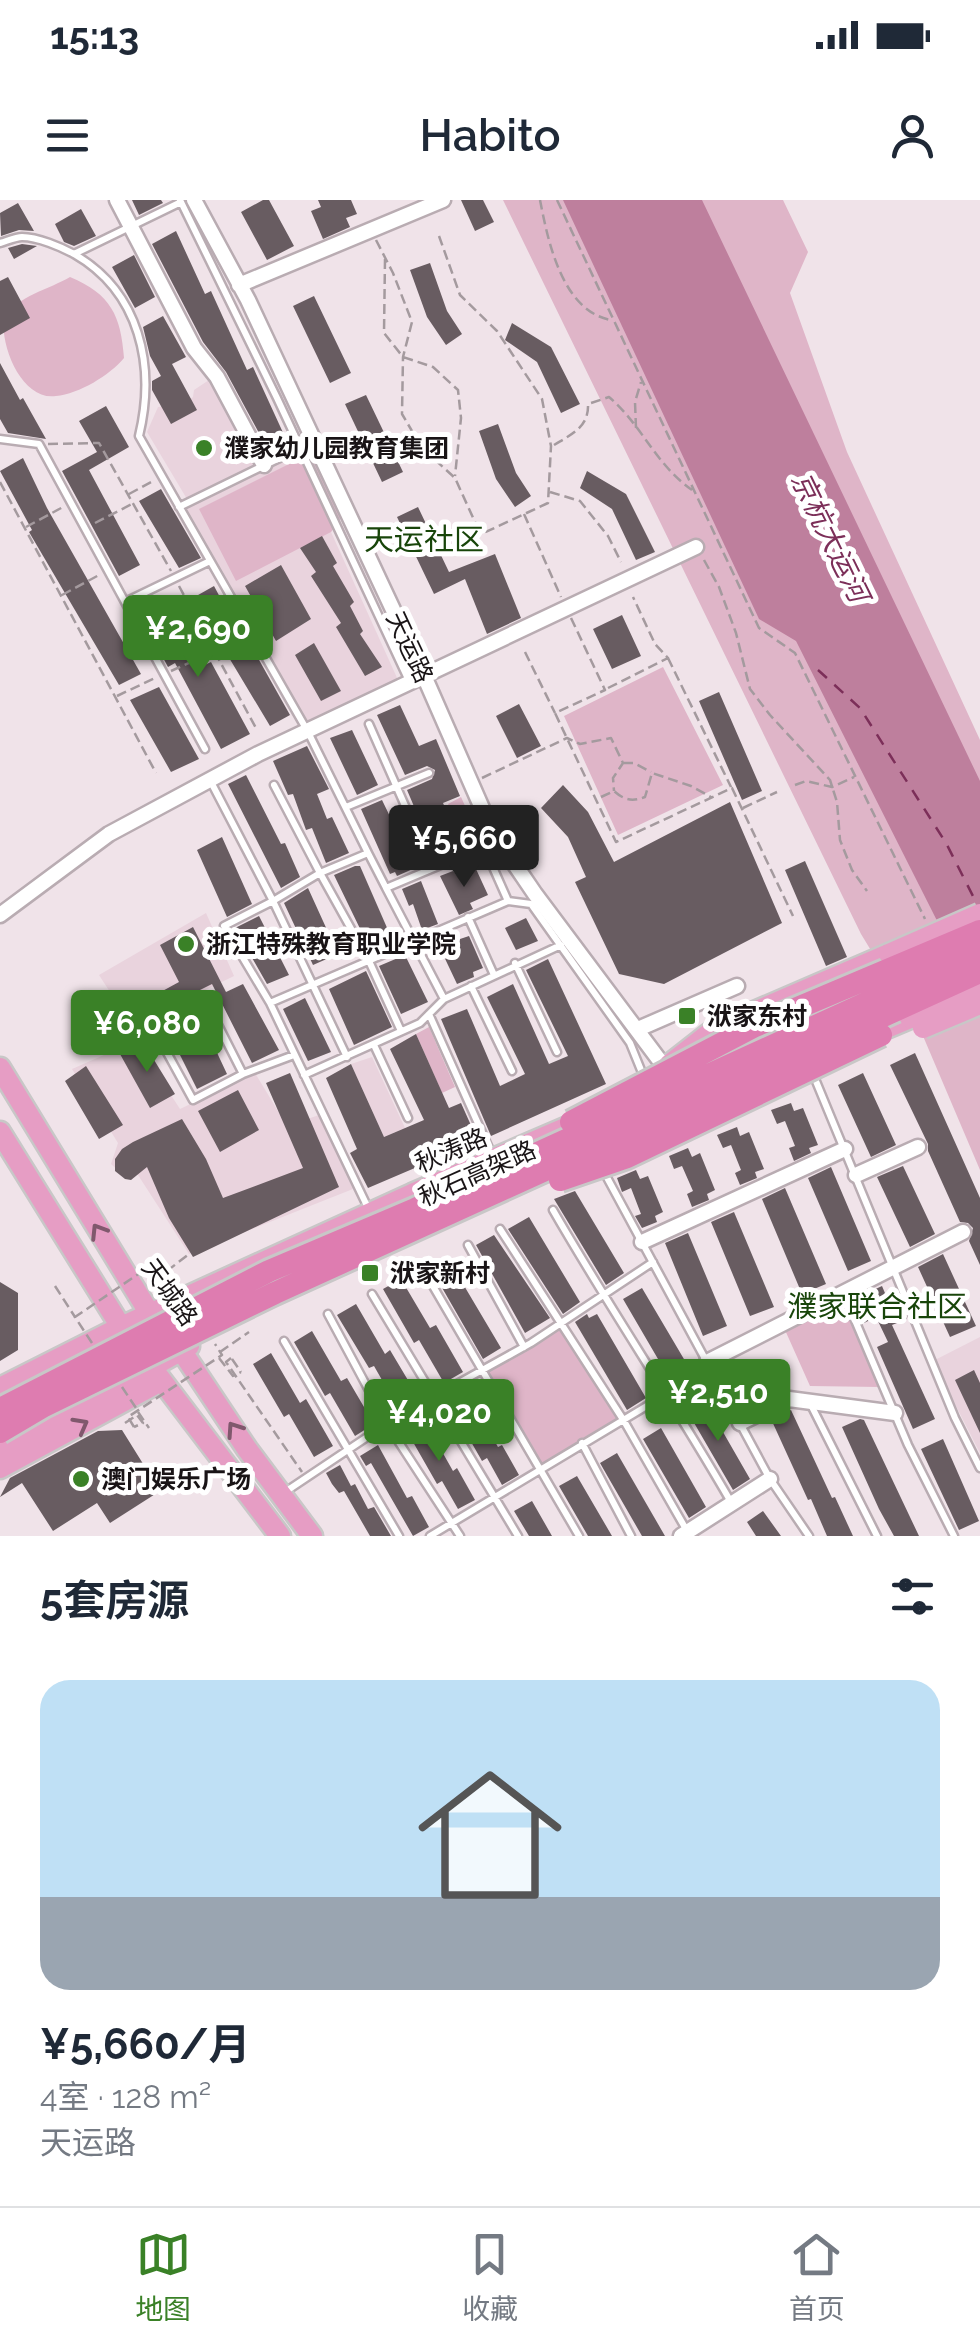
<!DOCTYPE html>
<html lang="zh">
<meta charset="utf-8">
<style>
body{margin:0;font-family:Raleway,"Noto Sans SC",sans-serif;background:#f6f6f7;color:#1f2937;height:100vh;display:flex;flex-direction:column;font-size:38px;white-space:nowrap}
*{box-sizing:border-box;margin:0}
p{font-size:32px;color:#747a83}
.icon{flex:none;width:55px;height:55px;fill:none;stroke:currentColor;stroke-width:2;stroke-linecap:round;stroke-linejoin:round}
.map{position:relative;height:1336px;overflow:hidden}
.sheet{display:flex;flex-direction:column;background:#fff;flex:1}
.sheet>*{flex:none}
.price{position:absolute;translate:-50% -85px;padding:0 22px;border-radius:10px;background:#3a8127;color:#fff;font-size:32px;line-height:65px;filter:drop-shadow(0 2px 5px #0008)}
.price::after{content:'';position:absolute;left:50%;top:60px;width:30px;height:22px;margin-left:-15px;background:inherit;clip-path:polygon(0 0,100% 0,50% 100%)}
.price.on{background:#222;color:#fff}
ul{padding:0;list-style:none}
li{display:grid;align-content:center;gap:20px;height:530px;padding:0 40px}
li+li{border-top:2px solid #e0e1e3}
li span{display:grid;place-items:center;height:310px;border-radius:30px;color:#555}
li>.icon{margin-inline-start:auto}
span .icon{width:180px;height:180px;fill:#fffc;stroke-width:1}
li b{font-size:42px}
h2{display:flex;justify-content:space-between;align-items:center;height:120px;padding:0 40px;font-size:42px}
.status{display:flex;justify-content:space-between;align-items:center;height:70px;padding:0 50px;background:#fff;direction:ltr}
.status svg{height:28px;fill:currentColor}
header{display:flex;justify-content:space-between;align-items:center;height:130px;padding:0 40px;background:#fff;font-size:45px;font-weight:600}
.dock{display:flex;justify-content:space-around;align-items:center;height:140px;border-top:2px solid #e0e1e3;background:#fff;font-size:28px;color:#747a83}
.dock a{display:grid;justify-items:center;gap:5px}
.dock .on{color:#3a8127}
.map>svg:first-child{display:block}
.built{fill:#e9d3dd}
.green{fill:#dfb5c8}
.water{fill:#be7f9d}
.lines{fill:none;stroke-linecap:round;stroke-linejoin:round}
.ferry{stroke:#7c2f59;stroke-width:2.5;stroke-dasharray:12 10;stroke-linecap:butt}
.building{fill:#685c61}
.service-casing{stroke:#b9acb2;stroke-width:11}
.minor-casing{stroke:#b9acb2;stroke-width:19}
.primary-casing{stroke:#c8c7c7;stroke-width:25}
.path{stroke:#a49a9e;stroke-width:2.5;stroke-dasharray:10 5;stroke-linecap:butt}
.service{stroke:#fff;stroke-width:6}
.minor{stroke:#fff;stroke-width:14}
.primary{stroke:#e69dc4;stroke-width:20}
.primary-bridge-casing{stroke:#c8c7c7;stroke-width:25;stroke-linecap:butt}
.trunk-bridge-casing{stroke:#c8c7c7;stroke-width:28;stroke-linecap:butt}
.path-bridge{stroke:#a49a9e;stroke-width:2.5;stroke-dasharray:10 5;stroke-linecap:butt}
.primary-bridge{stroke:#e69dc4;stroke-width:20}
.trunk-bridge{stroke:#de7cb0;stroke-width:22}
.oneway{stroke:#80586d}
.poi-dot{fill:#3a8127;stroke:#fff;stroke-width:4}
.labels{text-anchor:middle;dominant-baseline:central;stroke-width:10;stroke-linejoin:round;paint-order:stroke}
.poi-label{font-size:25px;font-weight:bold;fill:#191416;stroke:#fff;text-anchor:start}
.street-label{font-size:25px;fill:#191416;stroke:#fff}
.water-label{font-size:28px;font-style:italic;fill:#7c2f59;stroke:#fff}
.quarter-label{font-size:30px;fill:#18450a;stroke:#fff}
</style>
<div class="status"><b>15:13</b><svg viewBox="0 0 49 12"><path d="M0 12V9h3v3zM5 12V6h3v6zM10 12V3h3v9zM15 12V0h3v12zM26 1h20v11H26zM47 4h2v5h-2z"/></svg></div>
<header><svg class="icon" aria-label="menu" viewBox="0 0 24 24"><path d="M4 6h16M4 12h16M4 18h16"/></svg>Habito<svg class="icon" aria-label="person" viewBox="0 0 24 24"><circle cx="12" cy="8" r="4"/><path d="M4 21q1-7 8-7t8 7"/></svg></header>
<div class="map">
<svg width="980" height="1336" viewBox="0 0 980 1336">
<rect width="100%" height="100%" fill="#f0e3e9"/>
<path class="built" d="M215,176l44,88 -72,35 -40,-67 11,-25 28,-4 7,-6 1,-7z
M310,244l32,72 -11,16 67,148 -92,44 -123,-216z
M206,713l28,63 -102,50 -33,-51z
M136,841l44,68 75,-36 32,53 35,-12 31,75 -164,65 -51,-79h-15l-12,-11 7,-21 -46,-74z
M372,857l33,71 -21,9 -33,-73z
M980,1137v116l-47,-92z"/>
<path class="green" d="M503,0h280l25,52 -18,41 57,159 133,288v430l-57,-134 -62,-102z
M70,77c41,17 51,39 54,81 -14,17 -45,36 -68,38 -33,5 -56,-48 -52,-78 13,-22 46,-29 66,-41z
M313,252l29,64 -11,16 -95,49 -37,-72z
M663,467l60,118 -105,50 -54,-119z
M461,597l20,44 -13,6 -20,-43z
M429,827l26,60 -13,6 -26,-59z
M845,1100l35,87 -70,-1 -25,-56z
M560,1124l64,97 -84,46 -60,-95z"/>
<path class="water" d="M563,0h139l278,581v225l-184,-365 -37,-22z"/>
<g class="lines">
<path class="ferry" d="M818,470l42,38 86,135 31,61"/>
</g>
<path class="building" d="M132,0h29l2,3 -24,12z
M263,0h6l25,46 -27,14 -26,-48z
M318,0h33l6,14 -11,4 4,9 -27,12 -12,-28 10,-4z
M461,0h22l11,22 -19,9z
M18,3l16,28 -15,-1 -18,6 -1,-23z
M81,9l15,27 -22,10 -10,-4 -9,-18z
M176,31l29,63 6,-3 36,79 6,-3 32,70 -19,9 -40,-74 -23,-30 -51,-98z
M22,44l15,2 -23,13 -6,-11z
M134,55l21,42 -20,11 -23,-41z
M430,63l17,48 15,23 -16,11 -19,-28 -17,-47z
M8,77l22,41 -30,17v-54z
M314,96l37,77 -21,10 -37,-77z
M163,116l23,41 -14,7 25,46 -26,14 -19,-34v-9l9,-5 -11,-20 -7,-29z
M512,123l39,24 29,57 -19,9 -24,-51 -32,-22z
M0,163l20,37 3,-2 23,41 -38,-6 -8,-14z
M366,195l37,77 -21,10 -37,-78z
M106,206l23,41 -40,23 51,95 -21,11 -57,-105 35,-19 -18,-31z
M498,224l18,49 15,23 -16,11 -19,-28 -17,-48z
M23,258l24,50 94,166 -22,11 -90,-153 3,-2 -32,-59z
M587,271l39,23 29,58 -19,8 -24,-51 -32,-21z
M161,289l40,69 -22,10 -40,-67z
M418,307l31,65 46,-18 26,64 -34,16 -22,-55 -31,15 -37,-77z
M322,336l15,27 -4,3 21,36 -4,4 13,25 -3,3 22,33 -17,9 -29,-49 5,-4 -30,-47 5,-4 -16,-24z
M281,365l30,54 -35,22 -31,-55z
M214,386l31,58 4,-2 41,73 -20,11 -48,-80 -4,2 -27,-49z
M164,405l34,63 13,-6 39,72 -29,15 -46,-86 -7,4 -27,-50z
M622,415l19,41 -29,13 -19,-40z
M314,443l27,48 -20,10 -26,-46z
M159,487l40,72 -28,13 -41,-72z
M719,492l43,99 -20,9 -43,-99z
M519,504l22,42 -24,12 -21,-42z
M400,505l19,41 17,-7 24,57 -17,7 19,43 -26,12 -29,-68 25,-11 3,-9 -8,-4 -22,9 -28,-60z
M352,530l26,55 -21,10 -27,-57z
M307,546l22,43 -12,5 10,25 5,-2 17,36 -23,10 -14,-35 -6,2 -13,-36 -5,1 -15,-34z
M246,575l35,69 4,-1 15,34 -19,11 -53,-104z
M563,585l25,27 26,50 116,-60 52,121 -118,61 -45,-10 -44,-92 11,-5 -18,-40 -27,-29z
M382,600l33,68 -18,8 -2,-4 -5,2 -29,-65z
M222,637l30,67 -25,13 -30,-67z
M805,661l42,96 -21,9 -41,-96z
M355,666h5l28,64 -22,11 -32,-66z
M476,669l12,26 -18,8 3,6 -14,6 -19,-39 13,-5 5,6z
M421,681l17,43 -16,6 -9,-26 -4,2 -7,-17z
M308,688l30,66 -25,11 -29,-62z
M259,716l30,59 -22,9 -32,-56z
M526,718l12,23 -22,9 -11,-22z
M193,727l33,65 17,-8 36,66 -27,13 -40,-79 -22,11 37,79 -30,15 -33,-66 7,-3 -14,-26 22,-12 -19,-37z
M469,736l14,32 -10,4 1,5 -17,7 -18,-38z
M405,755l23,47 -27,12 -22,-48z
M548,759l58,125 -115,52 -50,-117 26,-10 33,77 25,-12 -38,-77 26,-13 36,80 19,-8 -42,-86z
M366,771l26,56 -38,18 -25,-56z
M305,798l26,54 -23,9 -25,-52z
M416,834l33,74 12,-5 17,38 -110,47 -18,-35 7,-4 -31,-71 25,-14 33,73 40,-17 -34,-71z
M143,842l32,52 -25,14 -30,-54z
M915,853l65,145v67l-11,-24 4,-13 -5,-5 -8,-1 -32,-71v-7l-38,-79z
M86,866l37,59 -24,14 -34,-58z
M290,873l49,114 -146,70 -24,-39 -22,-51 -16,13 -6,-1 -10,-8v-12l7,-10 11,-7 49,-23 24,40 17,39 80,-30 -37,-85z
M863,873l33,72 -25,12 -33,-72z
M238,890l21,40 -39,22 -22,-41z
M791,903l3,8 9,-3 15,37 -9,3 2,5 -17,8 -5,-13 6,-2 -10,-25 -8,3 -6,-14z
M737,927l3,9 9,-4 15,37 -9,3 2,6 -17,7 -5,-12 6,-3 -10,-25 -8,3 -6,-13z
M688,948l4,9 8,-4 15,37 -8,4 2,6 -17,7 -5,-13 6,-3 -11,-25 -8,3 -5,-13z
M903,966l32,68 -25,13 -33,-70z
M831,967l40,94 -23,10 -40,-93z
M636,970l4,9 8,-3 15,36 -8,4 2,6 -15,6 -7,-12 6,-2 -10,-26 -9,4 -5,-14z
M785,988l41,96 -24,10 -40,-95z
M575,991l49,82 -18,12 -52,-86z
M734,1012l40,95 -24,9 -39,-94z
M529,1017l51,85 -17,12 -55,-85z
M688,1033l39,93 -24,10 -38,-93z
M494,1035l56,83 -25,15 -49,-88z
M943,1054l33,72 -26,11 -32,-70z
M450,1062l51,86 -18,11 -50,-87z
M401,1079l29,49 6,-3 27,47 -19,11 -25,-43 -5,3 -31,-54z
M0,1082l18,11v57l-18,11z
M882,1086l8,19 9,-4 8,18 -15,6 43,94 -22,10 -36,-82 11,-5 -12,-25 -12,6 -10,-24z
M642,1088l49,83 -19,12 -49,-84z
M356,1104l29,50 5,-4 28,47 -20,11 -24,-42 -5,2 -32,-53z
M587,1114l2,4 8,-4 49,84 -19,12 -52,-88z
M312,1131l29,50 6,-3 27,46 -19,12 -25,-43 -5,3 -31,-54z
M271,1153l29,50 6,-4 27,47 -19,11 -25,-43 -5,3 -31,-53z
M974,1170l6,13v50l-25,-53z
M468,1195l30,52 4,-2 17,30 -17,10 -15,-27 -5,3 -32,-56z
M704,1199l46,80 -17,11 -47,-81z
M791,1210l41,88 3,-1 18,39h-26l-16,-37 -3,1 -37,-81z
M423,1218l30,53 4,-3 18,32 -17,9 -16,-28 -5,3 -32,-56z
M860,1219l4,1 55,116h-25l-15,-27 -37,-82z
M661,1228l45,79 -17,11 -46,-79z
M122,1230l38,61 -50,32 -13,-20 -44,28 -31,-48 -22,14 10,-19 88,-47z
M943,1239l36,82 -20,9 -38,-81z
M378,1245l29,53 5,-2 17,31 -16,9 -42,-73 -5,3 -6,-10z
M617,1253l48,83h-23l-34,-59 -8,-14z
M340,1265l11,21 4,-2 13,25 6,-2 17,29h-21l-26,-45 -5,2 -7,-9 -6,-11z
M577,1276l35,60h-24l-29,-50z
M532,1301l20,35h-23l-15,-25z
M763,1311l18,25h-25l-9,-14z"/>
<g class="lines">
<g class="service-casing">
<path id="service" d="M180,0l97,198 133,285
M0,43c7,-2 16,-6 22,-6 16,0 39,10 52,17 66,38 82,112 65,182l169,296 60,121
M74,54l107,-52
M0,239l39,5 166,305
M179,307l121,-59
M125,402l85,-41
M369,524l63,143
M211,582l62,119 47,-28 -46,-88
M346,607l83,-34
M386,688l-18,-35 -48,20 49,88 32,70
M508,701l-16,-36 -13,-16 -93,39 58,111 117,-54
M468,717l26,58
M515,763l42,89
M471,786l41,85
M270,803l238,-102 23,3 99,139 15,37
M211,811l32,63 51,-19
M429,814l64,143
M159,838l34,62 50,-26
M374,845l34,73
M347,857l-74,-156 -49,25 46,77 100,209
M813,874l142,344 25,50
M304,875l116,-52 24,-24
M604,972l166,307 39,57
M553,1010c57,99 121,193 178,292
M500,1029l124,192 63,110
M468,1045l56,102
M423,1069l156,267
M843,1092l65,153 46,91
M372,1094l146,242
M328,1114l59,110 73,112
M284,1141l115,195
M810,1203l67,133
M582,1243l49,93
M285,1292l109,-73 137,-76 122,-81
M430,1336l280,-168"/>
</g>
<g class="minor-casing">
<path id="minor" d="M117,0l77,148 23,29 47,88
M194,0l54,100 177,378 67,153 43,63 131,175
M239,85l204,-85
M0,715l109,-81 149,-80 438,-207
M638,829l99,-43
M856,975l62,-28
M642,1042l203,-93
M707,1162l256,-130
M740,1223l49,-24 106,14
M681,1336l89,-57"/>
</g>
<g class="primary-casing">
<path id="primary" d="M865,837l45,-19
M728,852l129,-56
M669,865l46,-36 174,-75
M0,868l150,246 31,36 66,99 65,87
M0,932l121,195 159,209
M0,1188l121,-61 291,-133 172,-74
M0,1251l189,-105
M0,1268l161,-87"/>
</g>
<path class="path" d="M540,0c8,41 22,111 71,120
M557,0l202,428 36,25 130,266
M439,36l21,59 37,36 45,68 9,47 -3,57 -101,47
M376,40l17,33 19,49 -9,35 -1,57 20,34 33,30 25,55
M385,59l-1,74 19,24 30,10 25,23 3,28 -6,58
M636,228l-1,-26 6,-20
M48,244l51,-1 72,128
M554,245c18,-11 35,-18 34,-41l21,-7c33,28 46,67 83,93
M0,282l156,291
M550,292l30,9 28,35 13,26
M129,294l24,-13
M524,314l37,83
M95,323l37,-19
M26,327l37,-20
M704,360l15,27 17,46 14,56 20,26 60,65 7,22 3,38 12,30 15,21
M179,386l78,144
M62,395l37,-20
M571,418l34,72 -50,23 61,129 116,-54 61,128
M525,452l30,61
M668,458l63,129
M171,471l71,-32
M608,488l60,-30 -13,-14 -22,-47
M117,496l38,-18
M623,563h11l17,9
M482,578l85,-40 13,6 31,-6 12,25 -10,15 1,13
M795,585l11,-4 26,6 22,-10
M601,597l13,-6c10,9 18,11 31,6l7,-24 39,13 20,11
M743,608l34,-16
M167,1071l22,-17
M55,1086l20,31
M220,1152l29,-20
M231,1158l-5,4 76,110
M232,1159l9,13
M138,1212l11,16
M125,1223l12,-8 6,8 -9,4"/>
<use href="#service" class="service"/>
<use href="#minor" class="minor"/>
<use href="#primary" class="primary"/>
<g class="primary-bridge-casing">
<path id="primary-bridge" d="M889,754l91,-40
M910,818l70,-31
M923,828l57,-24"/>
</g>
<g class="trunk-bridge-casing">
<path id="trunk-bridge" d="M571,922l184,-96 225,-95
M560,980l67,-23 254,-122
M0,1209l269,-138 146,-62 565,-258
M0,1232l44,-26 231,-113 705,-321"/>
</g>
<path class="path-bridge" d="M92,1143l-17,-26 84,-57 24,36
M219,1158l14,18 8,-4
M122,1187l16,24
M134,1227l-6,-10 94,-62 -7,-11"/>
<use href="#primary-bridge" class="primary-bridge"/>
<use href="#trunk-bridge" class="trunk-bridge"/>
</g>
<defs><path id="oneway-chevron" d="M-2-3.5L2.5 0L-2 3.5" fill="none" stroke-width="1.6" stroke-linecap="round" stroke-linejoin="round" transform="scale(2.5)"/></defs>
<g class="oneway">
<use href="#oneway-chevron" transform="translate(98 1031) rotate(-122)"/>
<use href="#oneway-chevron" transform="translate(81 1225) rotate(-29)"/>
<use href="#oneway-chevron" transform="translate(234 1229) rotate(-124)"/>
</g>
<g class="poi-dot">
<circle cx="204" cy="248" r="10"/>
<circle cx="186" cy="744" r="10"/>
<rect x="677" y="806" width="20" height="20" rx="5"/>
<rect x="360" y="1063" width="20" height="20" rx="5"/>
<circle cx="81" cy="1279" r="10"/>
</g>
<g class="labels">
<g class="poi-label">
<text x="224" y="248">濮家幼儿园教育集团</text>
<text x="206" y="744">浙江特殊教育职业学院</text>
<text x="707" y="816">洑家东村</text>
<text x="390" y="1073">洑家新村</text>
<text x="101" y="1279">澳门娱乐广场</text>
</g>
<g class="street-label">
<text transform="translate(410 447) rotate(65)">天运路</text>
<text transform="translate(451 950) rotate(-23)">秋涛路</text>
<text transform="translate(477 973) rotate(-24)">秋石高架路</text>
<text transform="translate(170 1092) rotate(54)">天城路</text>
</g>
<g class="water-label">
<text transform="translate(830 337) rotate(64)">京杭大运河</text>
</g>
<g class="quarter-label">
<text x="424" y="339">天运社区</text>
<text x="877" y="1106">濮家联合社区</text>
</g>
</g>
</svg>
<b class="price" style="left:198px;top:480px">¥2,690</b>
<b class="price on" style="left:464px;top:690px">¥5,660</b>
<b class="price" style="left:147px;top:875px">¥6,080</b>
<b class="price" style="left:718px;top:1244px">¥2,510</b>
<b class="price" style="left:439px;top:1264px">¥4,020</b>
</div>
<section class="sheet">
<h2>5套房源<svg class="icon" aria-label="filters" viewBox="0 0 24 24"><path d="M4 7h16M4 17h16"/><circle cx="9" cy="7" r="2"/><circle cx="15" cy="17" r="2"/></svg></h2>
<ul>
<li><span style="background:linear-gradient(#bfe0f5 70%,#9aa5b1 0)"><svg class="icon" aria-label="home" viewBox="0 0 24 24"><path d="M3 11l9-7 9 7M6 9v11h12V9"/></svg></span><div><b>¥5,660/月</b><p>4室 · 128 m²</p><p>天运路</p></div></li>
</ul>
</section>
<nav class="dock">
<a class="on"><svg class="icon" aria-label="map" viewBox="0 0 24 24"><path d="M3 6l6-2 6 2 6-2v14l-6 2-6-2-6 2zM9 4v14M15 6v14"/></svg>地图</a>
<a><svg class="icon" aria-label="saved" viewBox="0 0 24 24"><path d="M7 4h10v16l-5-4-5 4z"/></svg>收藏</a>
<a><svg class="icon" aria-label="home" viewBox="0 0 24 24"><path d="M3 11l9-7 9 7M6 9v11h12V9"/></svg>首页</a>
</nav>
